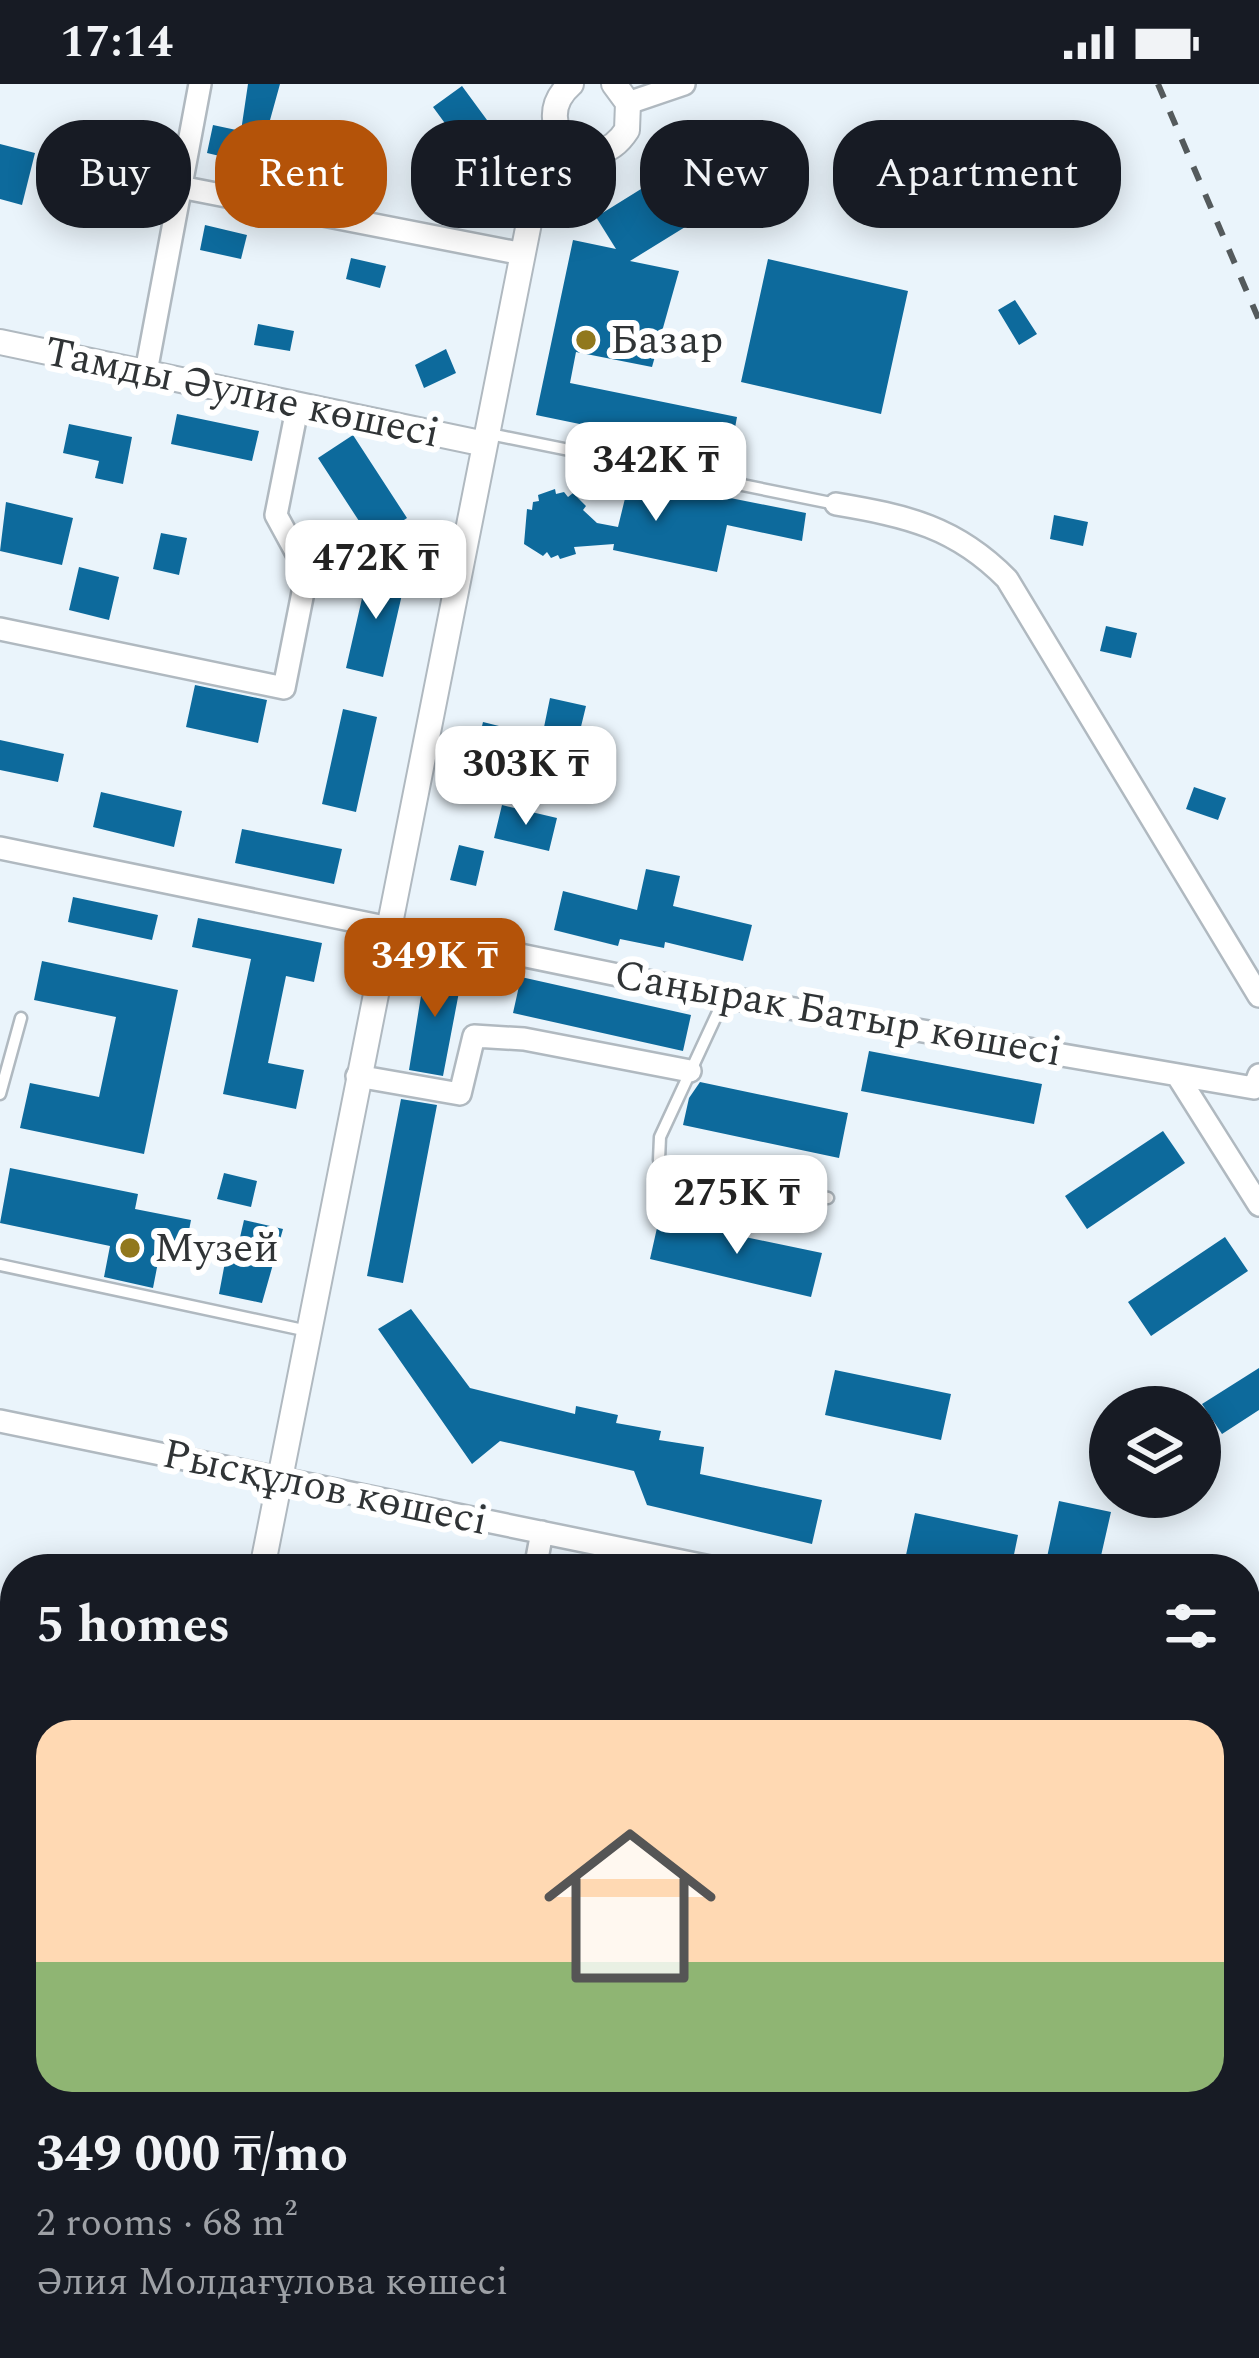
<!DOCTYPE html>
<meta charset="utf-8">
<style>
body{margin:0;font-family:Spectral,serif;background:#242831;color:#f1f3f6;height:100vh;display:flex;flex-direction:column;font-size:45px;white-space:nowrap}
*{box-sizing:border-box;margin:0}
p{font-size:39px;color:#9ea1a6}
.icon{flex:none;width:66px;height:66px;fill:none;stroke:currentColor;stroke-width:2;stroke-linecap:round;stroke-linejoin:round}
.map{position:relative;flex:1;overflow:hidden}
.panel{position:absolute;left:0px;top:1470px;width:1260px;height:804px;display:flex;flex-direction:column;background:#171b24;border-radius:48px 48px 0 0;box-shadow:0 6px 30px #0003}
.panel>*{flex:none}
.guide{position:absolute;left:36px;top:36px;width:1188px;height:108px;display:flex;gap:24px}
.fabs{position:absolute;left:1089px;top:1302px;display:grid;gap:24px}
.fabs a{display:grid;place-items:center;width:132px;height:132px;border-radius:50%;background:#171b24;box-shadow:0 6px 30px #0003;font-size:60px}
.price{position:absolute;translate:-50% -102px;padding:0 27px;border-radius:24px;background:#fff;color:#222;font-size:39px;line-height:78px;filter:drop-shadow(0 3px 6px #0008)}
.price::after{content:'';position:absolute;left:50%;top:72px;width:36px;height:27px;margin-left:-18px;background:inherit;clip-path:polygon(0 0,100% 0,50% 100%)}
.price.current{background:#b45309;color:#fff}
ul{padding:0;list-style:none}
li{display:grid;align-content:center;gap:24px;height:636px;padding:0 36px}
li+li{border-top:3px solid #363941}
li span{display:grid;place-items:center;height:372px;border-radius:36px;color:#555}
li>.icon{margin-inline-start:auto}
span .icon{width:216px;height:216px;fill:#fffc;stroke-width:1}
li b{font-size:51px}
h2{display:flex;justify-content:space-between;align-items:center;height:144px;padding:0 36px;font-size:51px}
.chip{padding:0 42px;border-radius:48px;background:#171b24;box-shadow:0 6px 30px #0003;font-size:42px;line-height:108px}
.chip.current{background:#b45309;color:#fff}
.status{display:flex;justify-content:space-between;align-items:center;height:84px;padding:0 60px;background:#171b24;direction:ltr}
.status svg{height:33px;fill:currentColor}
.map>svg:first-child{display:block}
.building{fill:#0d6a9c}
.lines{fill:none;stroke-linecap:round;stroke-linejoin:round}
.service-casing{stroke:#b0b9c0;stroke-width:15}
.minor-casing{stroke:#b0b9c0;stroke-width:26}
.tertiary-casing{stroke:#b0b9c0;stroke-width:28}
.service{stroke:#fff;stroke-width:10}
.minor{stroke:#fff;stroke-width:21}
.tertiary{stroke:#fff;stroke-width:24}
.rail{stroke:#545a5c;stroke-width:6;stroke-dasharray:15 15;stroke-linecap:butt}
.poi-dot{fill:#91781e;stroke:#fff;stroke-width:4.5}
.labels{text-anchor:middle;dominant-baseline:central;stroke-width:12;stroke-linejoin:round;paint-order:stroke}
.poi-label{font-size:42px;fill:#303436;stroke:#fff;text-anchor:start}
.street-label{font-size:42px;fill:#303436;stroke:#fff}
</style>
<div class="status"><b>17:14</b><svg viewBox="0 0 49 12"><path d="M0 12V9h3v3zM5 12V6h3v6zM10 12V3h3v9zM15 12V0h3v12zM26 1h20v11H26zM47 4h2v5h-2z"/></svg></div>
<div class="map">
<svg width="1259" height="2274" viewBox="0 0 1259 2274">
<rect width="100%" height="100%" fill="#eaf4fb"/>
<path class="building" d="M248,0h32l-18,65 4,1 -3,16 -56,-13 6,-28 28,6z
M462,2l36,49 -29,21 -36,-49z
M141,57l17,3 -5,40 -18,-3z
M0,60l35,9 -13,52 -22,-6z
M707,64l30,47 -107,66 49,10 -27,96 -76,-15 -6,31 167,34 -7,38 -194,-40 37,-175 43,9 -20,-32z
M205,141l42,10 -6,24 -41,-9z
M351,174l35,8 -6,22 -34,-9z
M768,175l140,32 -27,123 -140,-32z
M1015,216l22,34 -18,11 -21,-35z
M258,240l36,7 -4,20 -36,-6z
M446,265l10,24 -32,15 -9,-23z
M177,330l82,17 -7,30 -81,-17z
M69,340l63,13 -9,47 -28,-6 4,-17 -36,-8z
M353,351l54,83 -35,23 -54,-83z
M630,394l176,35 -4,28 -75,-16 -10,47 -104,-22 1,-6 -40,3 2,7 -16,5 -2,-4 -7,3 -4,-6 -4,4 -19,-12 3,-35 5,1 1,-8 6,-1 -1,-6 17,-6 1,5 8,-2 4,5 5,-4 13,13 -3,4 14,13 21,4z
M6,418l67,16 -11,47 -62,-14z
M1054,431l34,7 -5,24 -33,-7z
M161,449l26,5 -8,37 -26,-6z
M79,483l40,10 -10,43 -40,-10z
M369,484l37,9 -23,100 -37,-9z
M1106,542l31,7 -6,25 -31,-7z
M195,601l72,15 -9,43 -72,-16z
M550,614l36,8 -8,33 -35,-7z
M343,625l34,8 -21,95 -34,-8z
M483,638l24,6 -11,44 -24,-5z
M0,656l64,14 -6,28 -58,-12z
M1194,703l32,11 -8,22 -32,-11z
M101,708l81,19 -8,36 -81,-20z
M502,721l55,13 -8,33 -55,-13z
M242,745l100,20 -8,35 -99,-21z
M459,761l25,6 -8,35 -26,-6z
M646,785l34,7 -7,30 79,19 -9,36 -78,-19 -1,6 -44,-9 -2,7 -64,-16 9,-39 74,19z
M73,813l85,18 -6,25 -84,-18z
M198,834l124,25 -8,39 -28,-6 -18,87 36,7 -8,39 -73,-15 28,-135 -59,-12z
M42,877l136,29 -34,164 -124,-26 10,-45 69,14 17,-80 -82,-17z
M426,881l37,6 -20,105 -34,-6z
M521,893l170,38 -8,36 -170,-38z
M869,967l173,33 -8,40 -173,-33z
M700,998l148,31 -9,45 -156,-33 6,-27z
M401,1015l36,6 -34,178 -36,-7z
M1163,1047l22,32 -98,66 -22,-33z
M10,1084l128,26 -3,15 56,11 -7,36 -24,-4 -7,36 -49,-11 6,-31 -110,-23z
M224,1089l33,8 -6,26 -34,-8z
M659,1135l163,34 -11,44 -161,-38z
M244,1136l39,9 -21,74 -43,-9 7,-37 9,2z
M1225,1153l23,34 -97,65 -23,-34z
M411,1225l59,79 105,26 1,-8 42,9 -2,8 45,8 -2,9 45,7 -4,27 122,26 -10,44 -165,-39 -13,-34 -134,-30 -28,23 -94,-135z
M1259,1284v42l-37,24 -20,-30z
M835,1286l116,24 -10,46 -116,-25z
M1059,1417l52,11 -13,57 -52,-7z
M915,1429l103,22 -7,34h-40l-65,-14z
M0,2003l15,3v49l-15,-3z
M0,2103l15,3v68l-15,-4z
M629,2259h103l-2,15h-64l-37,-9z"/>
<g class="lines">
<g class="service-casing">
<path id="service" d="M490,350l346,70
M725,913l-65,140 -1,23 11,12 158,26
M0,1010l21,-76
M0,1181l308,66
M1253,1946l6,2"/>
</g>
<g class="minor-casing">
<path id="minor" d="M628,19l56,-19
M180,103l343,67
M146,288l54,-288
M836,420c71,12 120,23 171,75l252,417
M0,545l284,59 23,-116 -31,-57 22,-111
M0,764l725,149 529,91 5,-13
M1177,991l82,130
M357,992l103,18 14,-58 50,3 166,32
M0,1337l720,148
M535,1485l7,-37
M1245,1592l14,3
M0,1668l15,5
M0,2079l15,3"/>
</g>
<g class="tertiary-casing">
<path id="tertiary" d="M571,0c-47,41 20,102 56,46l1,-27 -14,-19
M0,258l485,102
M262,1485l267,-1346 11,-32 30,-45
M101,2274l3,-15"/>
</g>
<use href="#service" class="service"/>
<use href="#minor" class="minor"/>
<use href="#tertiary" class="tertiary"/>
<path class="rail" d="M1158,0l101,236"/>
</g>
<g class="poi-dot">
<circle cx="586" cy="256" r="12"/>
<circle cx="130" cy="1164" r="12"/>
</g>
<g class="labels">
<g class="poi-label">
<text x="610" y="256">Базар</text>
<text x="154" y="1164">Музей</text>
</g>
<g class="street-label">
<text transform="translate(242 309) rotate(12)">Тамды Әулие көшесі</text>
<text transform="translate(838 930) rotate(10)">Саңырак Батыр көшесі</text>
<text transform="translate(325 1404) rotate(12)">Рысқұлов көшесі</text>
</g>
</g>
</svg>
<div class="fabs">
<a><svg class="icon" aria-label="layers" viewBox="0 0 24 24"><path d="M12 4l9 5-9 5-9-5zM3 14l9 5 9-5"/></svg></a>
</div>
<b class="price" style="left:656px;top:440px">342K ₸</b>
<b class="price" style="left:376px;top:538px">472K ₸</b>
<b class="price" style="left:526px;top:744px">303K ₸</b>
<b class="price current" style="left:435px;top:936px">349K ₸</b>
<b class="price" style="left:737px;top:1173px">275K ₸</b>
<div class="guide">
<a class="chip">Buy</a>
<a class="chip current">Rent</a>
<a class="chip">Filters</a>
<a class="chip">New</a>
<a class="chip">Apartment</a>
</div>
<section class="panel">
<h2>5 homes<svg class="icon" aria-label="filters" viewBox="0 0 24 24"><path d="M4 7h16M4 17h16"/><circle cx="9" cy="7" r="2"/><circle cx="15" cy="17" r="2"/></svg></h2>
<ul>
<li><span style="background:linear-gradient(#ffd9b3 65%,#8fb573 0)"><svg class="icon" aria-label="home" viewBox="0 0 24 24"><path d="M3 11l9-7 9 7M6 9v11h12V9"/></svg></span><div><b>349 000 ₸/mo</b><p>2 rooms · 68 m²</p><p>Әлия Молдағұлова көшесі</p></div></li>
</ul>
</section>
</div>
